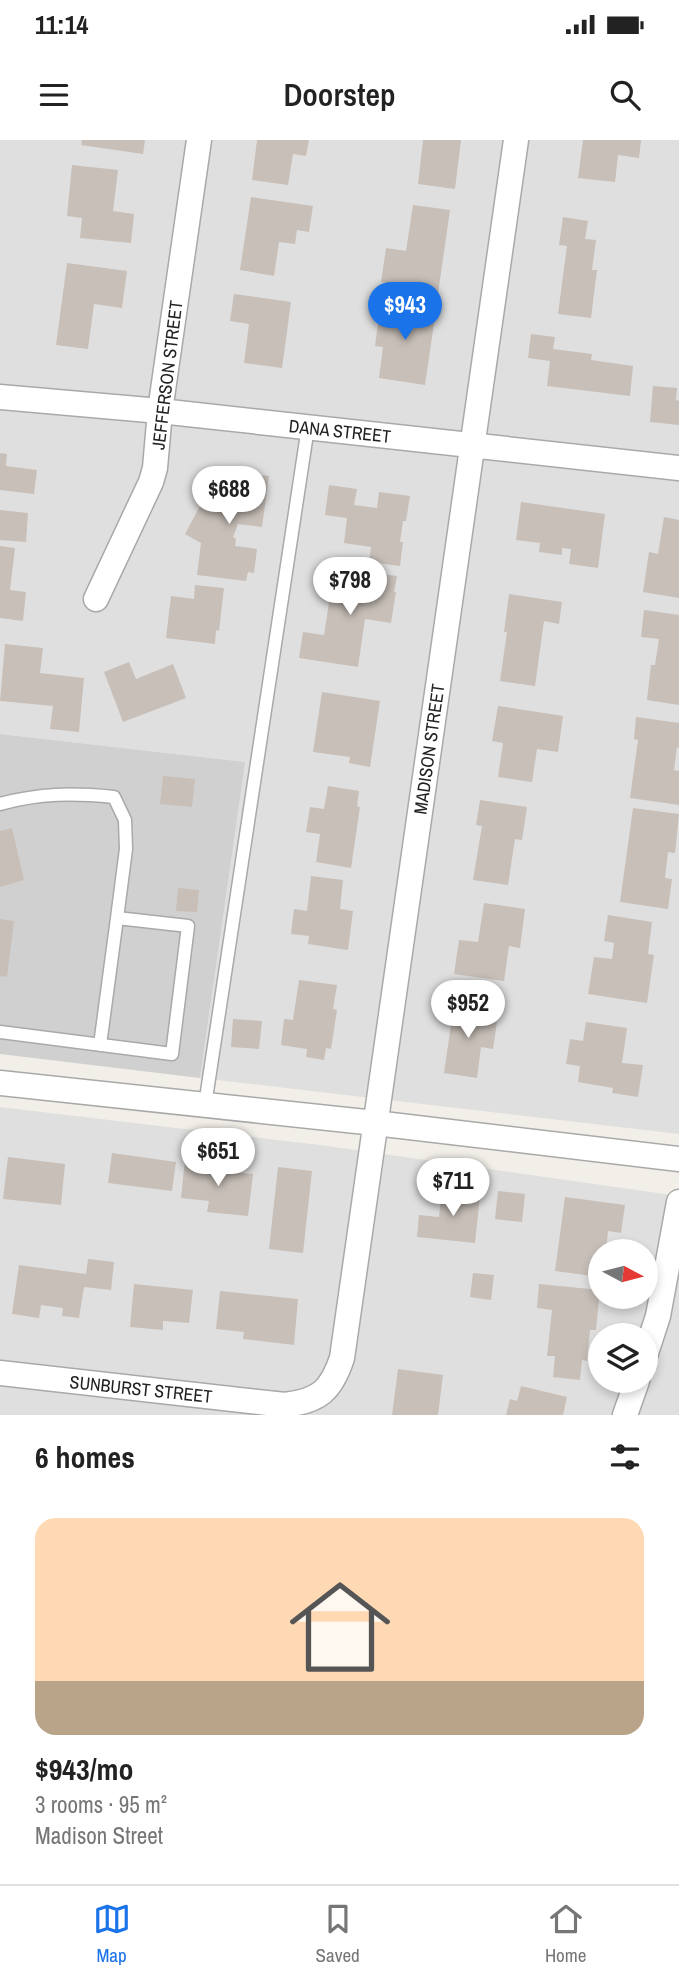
<!DOCTYPE html>
<meta charset="utf-8">
<style>
body{margin:0;font-family:"Archivo Narrow",sans-serif;background:#f2f2f2;color:#222;height:100vh;display:flex;flex-direction:column;font-size:26px;white-space:nowrap}
*{box-sizing:border-box;margin:0}
p{font-size:23px;color:#767676}
.icon{flex:none;width:38px;height:38px;fill:none;stroke:currentColor;stroke-width:2;stroke-linecap:round;stroke-linejoin:round}
.map{position:relative;height:1275px;overflow:hidden}
.sheet{display:flex;flex-direction:column;background:#fff;flex:1}
.sheet>*{flex:none}
.needle{width:46px;rotate:97deg}
.controls{position:absolute;left:588px;top:1099px;display:grid;gap:14px}
.controls a{display:grid;place-items:center;width:70px;height:70px;border-radius:50%;background:#fff;box-shadow:0 4px 10px #0003;font-size:35px}
.price{position:absolute;translate:-50% -60px;padding:0 16px;border-radius:24px;background:#fff;color:#222;font-size:23px;line-height:46px;filter:drop-shadow(0 2px 4px #0008)}
.price::after{content:'';position:absolute;left:50%;top:42px;width:21px;height:16px;margin-left:-10px;background:inherit;clip-path:polygon(0 0,100% 0,50% 100%)}
.price.active{background:#1a73e8;color:#fff}
ul{padding:0;list-style:none}
li{display:grid;align-content:center;gap:14px;height:371px;padding:0 35px}
li span{display:grid;place-items:center;height:217px;border-radius:21px;color:#555}
li>.icon{margin-inline-start:auto}
span .icon{width:126px;height:126px;fill:#fffc;stroke-width:1}
li b{font-size:30px}
h2{display:flex;justify-content:space-between;align-items:center;height:84px;padding:0 35px;font-size:30px}
.status{display:flex;justify-content:space-between;align-items:center;height:49px;padding:0 35px;background:#fff;direction:ltr}
.status svg{height:19px;fill:currentColor}
header{display:flex;justify-content:space-between;align-items:center;height:91px;padding:0 35px;background:#fff;font-size:32px;font-weight:600}
.menu{display:flex;justify-content:space-around;align-items:center;height:98px;border-top:2px solid #e0e0e0;background:#fff;font-size:19px;color:#767676}
.menu a{display:grid;justify-items:center;gap:4px}
.menu .active{color:#1a73e8}
.map>svg:first-child{display:block}
.residential{fill:#e0dfdf;fill-rule:evenodd}
.religious{fill:#d0d0d0}
.building{fill:#c7bfb8}
.lines{fill:none;stroke-linecap:round;stroke-linejoin:round}
.service-casing{stroke:#a9a9a9;stroke-width:15}
.minor-casing{stroke:#a9a9a9;stroke-width:27}
.service{stroke:#fff;stroke-width:12}
.minor{stroke:#fff;stroke-width:24}
.labels{text-anchor:middle;dominant-baseline:central;stroke-width:6;stroke-linejoin:round;paint-order:stroke}
.street-label{font-size:18px;fill:#222;stroke:#fff}
</style>
<div class="status"><b>11:14</b><svg viewBox="0 0 49 12"><path d="M0 12V9h3v3zM5 12V6h3v6zM10 12V3h3v9zM15 12V0h3v12zM26 1h20v11H26zM47 4h2v5h-2z"/></svg></div>
<header><svg class="icon" aria-label="menu" viewBox="0 0 24 24"><path d="M4 6h16M4 12h16M4 18h16"/></svg>Doorstep<svg class="icon" aria-label="search" viewBox="0 0 24 24"><circle cx="10" cy="10" r="6"/><path d="M15 15l6 6"/></svg></header>
<div class="map">
<svg width="679" height="1275" viewBox="0 0 679 1275">
<rect width="100%" height="100%" fill="#f2efe9"/>
<path class="residential" d="M0,0h679v994l-479,-56 44,-316 -244,-28z
M0,967l320,38 359,51v219h-679zM600,1111h46v46h-46zM600,1195h46v46h-46z"/>
<path class="religious" d="M0,594l245,28 -45,316 -200,-24z"/>
<path class="building" d="M82,0h63l-2,14 -62,-9z
M257,0h52l-3,16 -13,-2 -5,31 -36,-5z
M423,0h38l-6,49 -37,-5z
M583,0h58l-2,18 -21,-3 -3,27 -37,-4z
M72,25l46,5 -5,41 21,3 -3,29 -51,-5 2,-20 -15,-2z
M251,57l62,9 -4,26 -12,-2 -2,14 -16,-2 -5,34 -34,-6z
M413,65l37,5 -13,91 -41,-5 1,-11 -16,-3 5,-34 20,3z
M563,77l25,4 -3,18 11,1 -4,30h5l-6,48 -33,-4 9,-68 -8,-1z
M67,123l60,8 -5,37 -28,-4 -6,45 -32,-4z
M234,154l57,8 -9,66 -38,-5 5,-39 -19,-3z
M381,162l55,8 -11,75 -46,-7 4,-31 -8,-1z
M531,194l24,3 -2,12 39,5 -1,6 42,6 -3,30 -83,-10 3,-25 -22,-3z
M653,246l24,2 -1,12 3,1v24l-29,-3z
M0,313l7,1 -1,12 31,4 -3,24 -34,-4z
M228,331l41,5 -7,51 -24,-3 -5,13 3,2 -1,7 22,3 -3,24 -6,-1 -2,9 -49,-6 4,-32 -16,-9 15,-28 3,3z
M329,345l28,4 -3,16 23,3 2,-16 31,4 -4,25h-3l-3,21h3l-3,24 -31,-4 2,-15 -27,-4 3,-25 -22,-3z
M521,362l84,12 -7,54 -29,-4 2,-15 -9,-1v7l-23,-3 1,-9 -24,-3z
M0,370l28,3 -2,29 -26,-2z
M664,377l15,3v78l-36,-6 6,-40 9,2z
M0,406l15,2 -5,42 16,2 -3,29 -23,-3z
M334,430l38,6 1,-3 24,3 -3,16h2l-5,31 -26,-4 -7,48 -59,-9 4,-26 21,3z
M195,445l29,3 -5,43 -3,-1 -1,14 -49,-6 5,-42 23,3z
M509,454l53,8 -3,22 -15,-3 -9,65 -35,-5 7,-49h-3z
M644,470l35,5v90l-32,-5 4,-35h4l4,-26 -18,-2z
M5,504l38,4 -3,25 44,5 -5,54 -29,-3 3,-23 -53,-5z
M129,522l7,17 37,-15 13,34 -63,24 -19,-50z
M322,552l58,9 -10,66 -21,-4 1,-6 -37,-5z
M498,566l65,10 -5,36 -21,-3 -5,33 -34,-5 5,-34 -11,-2z
M636,577l43,6v25l-2,-1 -3,23 5,1v34l-49,-7 8,-58 -4,-1z
M163,636l32,3 -3,28 -32,-3z
M328,646l31,5 -2,15 3,1 -9,61 -35,-6 4,-28 -14,-2 4,-25 14,2z
M480,660l47,7 -5,33 -7,-1 -7,46 -35,-5 9,-54 -6,-1z
M633,668l46,6 -4,39 -7,-1 -3,26 7,1 -4,30 -48,-7z
M12,688l12,52 -24,7v-56z
M311,736l32,4 -3,29 13,2 -5,39 -40,-6 1,-8 -18,-2 3,-25 13,2z
M178,748l21,2 -2,22 -21,-1z
M484,763l41,6 -5,39 -11,-2 -5,35 -50,-7 5,-34 19,2z
M608,775l44,7 -4,32 6,1 -7,48 -59,-9 6,-37 18,2 2,-16 -10,-2z
M0,779l14,2 -7,56 -7,-1z
M299,840l38,5 -4,24 4,1 -6,39 -5,-1 -2,12 -18,-3 1,-8 -26,-4 3,-26 9,1z
M454,864l33,5 -2,11 12,2 -4,27 -12,-2 -4,31 -33,-5z
M233,879l29,2 -3,28 -28,-2z
M586,882l41,6 -5,35 21,2 -5,32 -26,-4 1,-5 -35,-6 2,-16 -14,-2 4,-25 13,2z
M112,1013l64,9 -4,29 -64,-8z
M8,1017l57,7 -4,41 -58,-6z
M185,1020l28,3v3l19,2 -1,4 22,2 -5,42 -41,-4 2,-11 -28,-3z
M278,1027l34,4 -9,82 -34,-4z
M442,1046l26,3 -1,6 13,1 -5,47 -58,-6 2,-22 20,2z
M498,1051l27,3 -3,28 -27,-3z
M565,1057l60,8 -4,28 -13,-2 -2,20h-6v26l-45,-6z
M88,1119l26,3 -3,28 -27,-3 -5,31 -17,-2 1,-8 -22,-3 -2,13 -27,-4 7,-49 67,9z
M473,1133l21,2 -3,25 -21,-3z
M134,1144l59,6 -4,33 -26,-2v9l-33,-3z
M539,1144l61,6 -4,40h-6l-3,31 -5,-1 -2,20 -27,-3 2,-21h-8l5,-46 -15,-2z
M220,1151l78,8 -4,46 -51,-6 1,-7 -28,-3z
M398,1229l45,6 -5,40h-46z
M521,1246l46,11 -4,18h-57l4,-16 7,2z"/>
<g class="lines">
<g class="service-casing">
<path id="service" d="M0,664c40,-11 72,-11 114,-7l11,23 1,29 -9,69 71,8 -16,128 -172,-22
M100,905l17,-127
M205,965l103,-678"/>
</g>
<g class="minor-casing">
<path id="minor" d="M0,257l160,14 519,57
M96,459l55,-117 4,-14 5,-57 39,-271
M0,943l375,40 304,36
M646,1213l12,-37 21,-114
M0,1233l285,32c34,-4 46,-14 57,-47l174,-1218
M625,1275l12,-34"/>
</g>
<use href="#service" class="service"/>
<use href="#minor" class="minor"/>
</g>
<g class="labels">
<g class="street-label">
<text transform="translate(167 235) rotate(-83)">JEFFERSON STREET</text>
<text transform="translate(340 291) rotate(6)">DANA STREET</text>
<text transform="translate(429 609) rotate(-82)">MADISON STREET</text>
<text transform="translate(141 1249) rotate(6)">SUNBURST STREET</text>
</g>
</g>
</svg>
<div class="controls">
<a><svg class="needle" viewBox="-14 -14 28 28"><path d="M0-13l5 13h-10z" fill="#e53935"/><path d="M0 13l5-13h-10z" fill="#767676"/></svg></a>
<a><svg class="icon" aria-label="layers" viewBox="0 0 24 24"><path d="M12 4l9 5-9 5-9-5zM3 14l9 5 9-5"/></svg></a>
</div>
<b class="price active" style="left:405px;top:202px">$943</b>
<b class="price" style="left:229px;top:386px">$688</b>
<b class="price" style="left:350px;top:477px">$798</b>
<b class="price" style="left:468px;top:900px">$952</b>
<b class="price" style="left:218px;top:1048px">$651</b>
<b class="price" style="left:453px;top:1078px">$711</b>
</div>
<section class="sheet">
<h2>6 homes<svg class="icon" aria-label="filters" viewBox="0 0 24 24"><path d="M4 7h16M4 17h16"/><circle cx="9" cy="7" r="2"/><circle cx="15" cy="17" r="2"/></svg></h2>
<ul>
<li><span style="background:linear-gradient(#ffd9b3 75%,#b9a48a 0)"><svg class="icon" aria-label="home" viewBox="0 0 24 24"><path d="M3 11l9-7 9 7M6 9v11h12V9"/></svg></span><div><b>$943/mo</b><p>3 rooms · 95 m²</p><p>Madison Street</p></div></li>
</ul>
</section>
<nav class="menu">
<a class="active"><svg class="icon" aria-label="map" viewBox="0 0 24 24"><path d="M3 6l6-2 6 2 6-2v14l-6 2-6-2-6 2zM9 4v14M15 6v14"/></svg>Map</a>
<a><svg class="icon" aria-label="saved" viewBox="0 0 24 24"><path d="M7 4h10v16l-5-4-5 4z"/></svg>Saved</a>
<a><svg class="icon" aria-label="home" viewBox="0 0 24 24"><path d="M3 11l9-7 9 7M6 9v11h12V9"/></svg>Home</a>
</nav>
